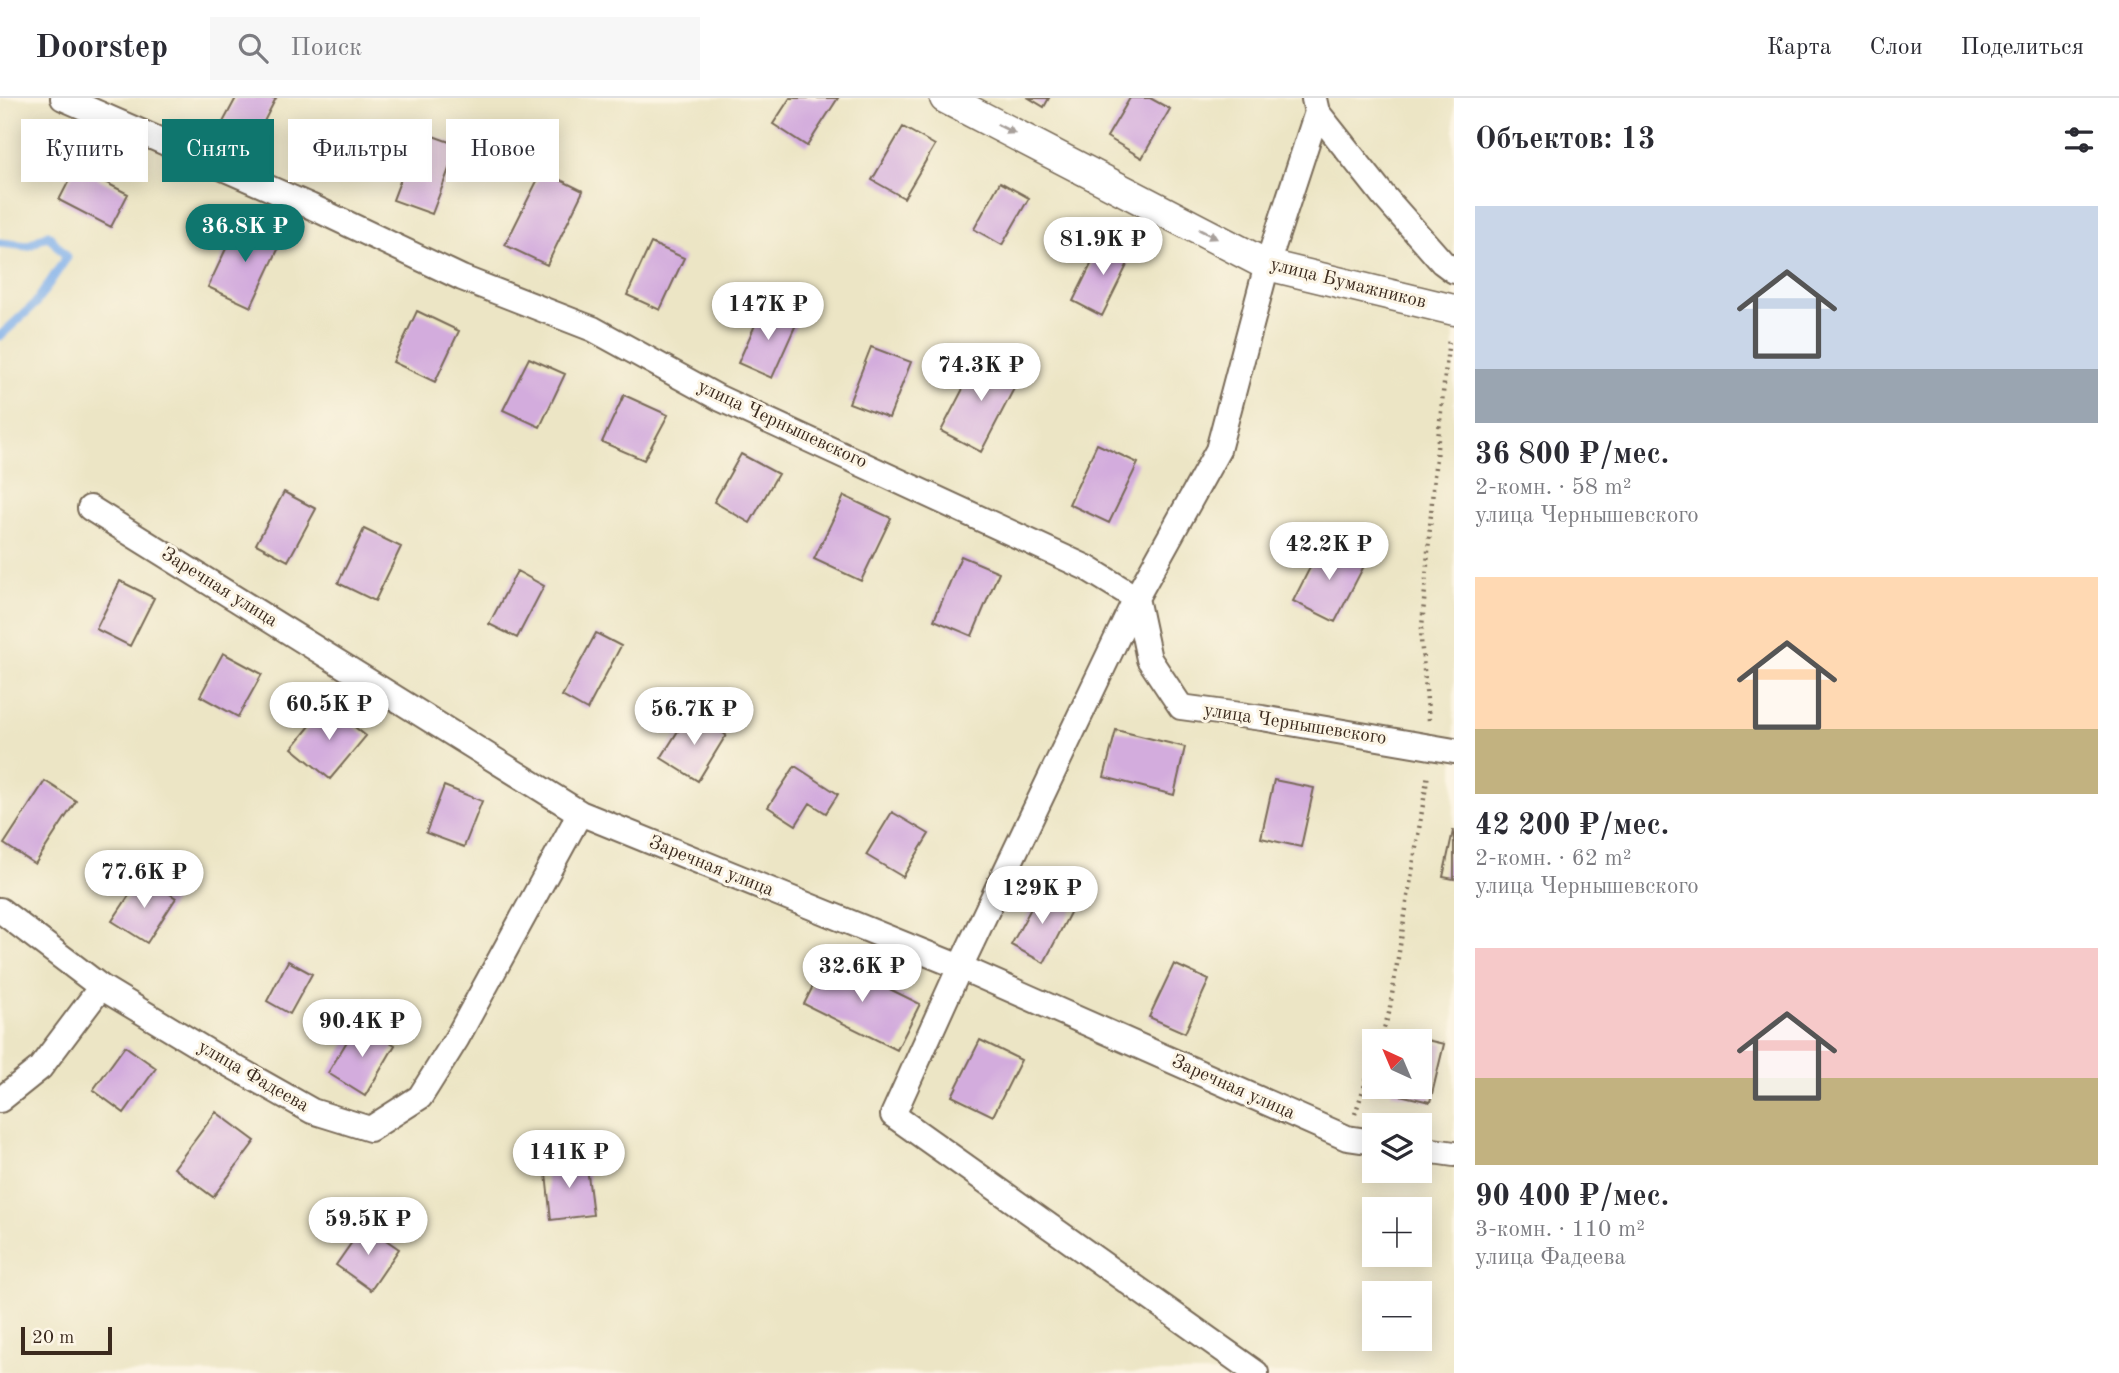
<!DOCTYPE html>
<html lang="ru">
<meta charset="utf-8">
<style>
body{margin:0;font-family:"Old Standard TT",serif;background:#f7f7f7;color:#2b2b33;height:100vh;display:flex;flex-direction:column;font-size:26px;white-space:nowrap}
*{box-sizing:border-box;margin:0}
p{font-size:23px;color:#7c7c81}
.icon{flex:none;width:38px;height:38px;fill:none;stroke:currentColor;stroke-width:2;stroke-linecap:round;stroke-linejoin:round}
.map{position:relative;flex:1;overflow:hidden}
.drawer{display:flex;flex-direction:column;background:#fff;width:665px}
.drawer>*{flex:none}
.hud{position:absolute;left:21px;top:21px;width:665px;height:63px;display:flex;gap:14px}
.needle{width:46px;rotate:316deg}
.fabs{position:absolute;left:1362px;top:931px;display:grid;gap:14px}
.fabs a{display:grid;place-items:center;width:70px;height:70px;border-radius:0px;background:#fff;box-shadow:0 4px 18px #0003;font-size:35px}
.scale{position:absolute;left:21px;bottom:18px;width:91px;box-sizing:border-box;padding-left:7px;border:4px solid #3b2a1e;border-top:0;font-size:19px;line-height:24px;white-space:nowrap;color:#3b2a1e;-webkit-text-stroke:5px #fcf5e5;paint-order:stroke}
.price{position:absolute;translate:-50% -60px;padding:0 16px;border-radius:24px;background:#fff;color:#222;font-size:23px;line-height:46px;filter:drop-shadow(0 2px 4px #0008)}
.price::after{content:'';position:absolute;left:50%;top:42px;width:21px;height:16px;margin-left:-10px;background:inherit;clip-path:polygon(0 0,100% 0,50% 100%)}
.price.active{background:#0f766e;color:#fff}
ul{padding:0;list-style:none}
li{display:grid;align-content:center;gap:14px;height:371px;padding:0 21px}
li span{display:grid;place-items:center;height:217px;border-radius:0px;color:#555}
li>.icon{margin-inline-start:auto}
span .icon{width:126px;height:126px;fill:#fffc;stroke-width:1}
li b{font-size:30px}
h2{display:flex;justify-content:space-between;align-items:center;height:84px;padding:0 21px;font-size:30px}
.tag{padding:0 24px;border-radius:0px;background:#fff;box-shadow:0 4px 18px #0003;font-size:24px;line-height:63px}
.tag.active{background:#0f766e;color:#fff}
header{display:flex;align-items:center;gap:42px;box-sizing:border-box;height:98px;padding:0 35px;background:#fff;border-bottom:2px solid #e1e1e2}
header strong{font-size:33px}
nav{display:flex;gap:38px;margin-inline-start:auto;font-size:24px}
.search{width:490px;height:63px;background:#f7f7f7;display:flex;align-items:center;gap:18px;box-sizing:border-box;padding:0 24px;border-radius:0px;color:#7c7c81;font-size:26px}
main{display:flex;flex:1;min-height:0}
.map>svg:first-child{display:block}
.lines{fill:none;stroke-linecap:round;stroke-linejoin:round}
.stream{stroke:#80b0eb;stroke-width:9}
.building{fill:#d3acdd}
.minor-casing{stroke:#796b58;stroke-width:28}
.tertiary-casing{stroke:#796b58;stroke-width:33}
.path{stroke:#796b58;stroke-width:4.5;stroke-dasharray:2 5;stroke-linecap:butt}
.minor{stroke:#fff;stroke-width:24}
.tertiary{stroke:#fff;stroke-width:30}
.oneway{fill:#a79f9a}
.labels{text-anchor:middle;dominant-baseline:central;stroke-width:6;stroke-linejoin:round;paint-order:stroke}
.street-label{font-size:19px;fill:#3b2a1e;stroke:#fcf5e5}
</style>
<header>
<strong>Doorstep</strong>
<div class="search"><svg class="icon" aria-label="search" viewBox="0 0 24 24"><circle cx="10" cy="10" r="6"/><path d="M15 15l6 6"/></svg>Поиск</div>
<nav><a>Карта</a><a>Слои</a><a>Поделиться</a></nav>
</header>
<main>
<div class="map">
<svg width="1454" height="1275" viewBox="0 0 1454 1275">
<rect width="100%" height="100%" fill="#fcf5e5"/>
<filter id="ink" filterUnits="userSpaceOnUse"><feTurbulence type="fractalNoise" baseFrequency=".0143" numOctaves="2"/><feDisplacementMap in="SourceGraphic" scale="14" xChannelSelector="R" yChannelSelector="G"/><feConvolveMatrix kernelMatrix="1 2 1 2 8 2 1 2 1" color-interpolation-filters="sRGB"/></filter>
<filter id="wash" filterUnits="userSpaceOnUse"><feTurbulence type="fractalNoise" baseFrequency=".00686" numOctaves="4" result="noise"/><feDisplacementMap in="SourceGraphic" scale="28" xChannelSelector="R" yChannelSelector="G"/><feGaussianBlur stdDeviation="1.57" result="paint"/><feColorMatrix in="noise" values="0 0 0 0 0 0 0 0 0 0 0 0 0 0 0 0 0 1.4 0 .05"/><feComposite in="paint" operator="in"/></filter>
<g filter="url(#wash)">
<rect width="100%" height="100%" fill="#ece5c5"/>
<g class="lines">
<path class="stream" d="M0,145l28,3 20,-11 19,22 -32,47 -35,32"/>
</g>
<g id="blocks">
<path class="building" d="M236,0h40l-23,45 -32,-17z
M790,0h48l-31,48 -34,-22z
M1029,0h20l-5,9z
M1130,0h20l20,11 -28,49 -35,-21z
M903,29l32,18 -31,53 -32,-18z
M419,33l39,14 -26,69 -39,-14z
M76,69l52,27 -17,33 -52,-27z
M542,73l41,20 -36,74 -42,-20z
M1000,84l29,16 -27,47 -28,-16z
M239,123l43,20 -31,66 -43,-20z
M1104,140l29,15 -31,63 -29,-15z
M651,145l33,15 -24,52 -33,-15z
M764,207l34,15 -26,58 -34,-15z
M417,213l42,20 -24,51 -42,-20z
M871,249l40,15 -22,56 -40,-15z
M981,256l40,21 -40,77 -40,-21z
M529,260l36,16 -25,53 -37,-17z
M624,297l44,20 -24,45 -42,-18z
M1097,346l41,19 -29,60 -40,-19z
M741,356l37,20 -28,49 -36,-21z
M284,394l32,17 -28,52 -32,-17z
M844,398l47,22 -30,63 -47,-22z
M364,431l37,18 -26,54 -37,-18z
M1323,444l42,22 -30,58 -42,-21z
M961,458l38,16 -27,64 -38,-16z
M517,473l27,15 -27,52 -28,-14z
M120,483l34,17 -24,48 -34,-17z
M596,535l25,13 -34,64 -25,-14z
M223,555l39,21 -24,43 -38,-21z
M327,607l39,31 -36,43 -38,-31z
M690,614l36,23 -28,46 -37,-23z
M1116,632l69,17 -11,48 -70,-18z
M795,668l43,28 -12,19 -16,-10 -14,22 -28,-18z
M1274,682l40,8 -13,59 -40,-9z
M45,683l31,20 -41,63 -31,-20z
M444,688l38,15 -18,46 -38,-14z
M892,714l37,22 -26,43 -37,-22z
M1453,733h1v48l-11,-2z
M142,778l34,22 -29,45 -35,-22z
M1041,792l32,17 -29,56 -33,-18z
M827,860l93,46 -23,46 -93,-46z
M288,863l24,13 -22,40 -23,-13z
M1174,866l35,16 -24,53 -36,-16z
M358,925l37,22 -30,51 -37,-23z
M1405,937l39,9 -14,58 -39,-9 2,-6h26v-46h-15z
M980,942l41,20 -28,56 -41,-20z
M125,948l31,22 -32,45 -31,-23z
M216,1014l39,29 -42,56 -39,-29z
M586,1061l7,56 -42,5 -6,-56z
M364,1127l35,24 -28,41 -35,-25z"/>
</g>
</g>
<g filter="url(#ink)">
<use href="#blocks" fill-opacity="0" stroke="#796b58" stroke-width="2"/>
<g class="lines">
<g class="minor-casing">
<path id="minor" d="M63,0l247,108 152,72 131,51 126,69 368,170 49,30 13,61 32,48 81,11 192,33
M1314,1l3,13 66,83 59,67 12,9
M90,410l490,305 380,154 387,171 27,4
M0,812l101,77 119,72 92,52 58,18 50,-32 37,-59 123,-225
M0,1002l40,-32 61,-81
M1419,1051l35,5
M1256,1275l-363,-258 67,-148 176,-369 82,-148 49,-185 50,-153"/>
</g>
<g class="tertiary-casing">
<path id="tertiary" d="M945,0l322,167 187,45"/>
</g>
<path class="path" d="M1429,622l-8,-80 13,-164 15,-138
M1380,943l9,-28 39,-239
M1355,1016l19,-56"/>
<use href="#minor" class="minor"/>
<use href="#tertiary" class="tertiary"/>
</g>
<defs><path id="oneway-solid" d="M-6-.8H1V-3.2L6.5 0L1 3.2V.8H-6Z" transform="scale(1.75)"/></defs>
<g class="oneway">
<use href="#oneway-solid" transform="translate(1006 31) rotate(27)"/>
<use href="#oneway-solid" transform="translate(1208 136) rotate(27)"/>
</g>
</g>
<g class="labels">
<g class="street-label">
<text transform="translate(1348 186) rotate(14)">улица Бумажников</text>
<text transform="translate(782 327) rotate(25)">улица Чернышевского</text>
<text transform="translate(219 490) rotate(32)">Заречная улица</text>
<text transform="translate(1295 627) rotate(9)">улица Чернышевского</text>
<text transform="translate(711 769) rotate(22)">Заречная улица</text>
<text transform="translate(253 979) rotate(30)">улица Фадеева</text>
<text transform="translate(1233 990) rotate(24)">Заречная улица</text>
</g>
</g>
</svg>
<div class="fabs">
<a><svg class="needle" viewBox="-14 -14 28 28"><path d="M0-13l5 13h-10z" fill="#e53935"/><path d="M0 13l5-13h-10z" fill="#7c7c81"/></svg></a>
<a><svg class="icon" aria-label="layers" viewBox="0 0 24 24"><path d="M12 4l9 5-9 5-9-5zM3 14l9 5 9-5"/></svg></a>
<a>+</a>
<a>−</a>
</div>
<div class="scale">20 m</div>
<b class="price active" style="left:245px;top:166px">36.8K ₽</b>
<b class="price" style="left:1103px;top:179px">81.9K ₽</b>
<b class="price" style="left:768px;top:244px">147K ₽</b>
<b class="price" style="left:981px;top:305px">74.3K ₽</b>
<b class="price" style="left:1329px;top:484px">42.2K ₽</b>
<b class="price" style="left:329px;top:644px">60.5K ₽</b>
<b class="price" style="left:694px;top:649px">56.7K ₽</b>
<b class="price" style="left:144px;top:812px">77.6K ₽</b>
<b class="price" style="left:1042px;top:828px">129K ₽</b>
<b class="price" style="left:862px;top:906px">32.6K ₽</b>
<b class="price" style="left:362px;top:961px">90.4K ₽</b>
<b class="price" style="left:569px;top:1092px">141K ₽</b>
<b class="price" style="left:368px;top:1159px">59.5K ₽</b>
<div class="hud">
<a class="tag">Купить</a>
<a class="tag active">Снять</a>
<a class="tag">Фильтры</a>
<a class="tag">Новое</a>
</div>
</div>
<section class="drawer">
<h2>Объектов: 13<svg class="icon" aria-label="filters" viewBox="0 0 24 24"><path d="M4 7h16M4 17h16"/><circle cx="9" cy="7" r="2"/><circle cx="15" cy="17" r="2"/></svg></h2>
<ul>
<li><span style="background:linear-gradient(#c9d6e8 75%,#9aa5b1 0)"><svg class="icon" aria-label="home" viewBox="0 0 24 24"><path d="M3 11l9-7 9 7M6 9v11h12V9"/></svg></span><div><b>36 800 ₽/мес.</b><p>2-комн. · 58 m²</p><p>улица Чернышевского</p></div></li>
<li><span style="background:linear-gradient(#ffd9b3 70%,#c2b280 0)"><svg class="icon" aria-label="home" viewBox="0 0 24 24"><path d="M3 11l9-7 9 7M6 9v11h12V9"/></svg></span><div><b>42 200 ₽/мес.</b><p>2-комн. · 62 m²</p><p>улица Чернышевского</p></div></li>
<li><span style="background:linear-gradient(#f6c9c9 60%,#c2b280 0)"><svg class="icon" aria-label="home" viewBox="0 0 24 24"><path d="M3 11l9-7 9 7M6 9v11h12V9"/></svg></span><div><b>90 400 ₽/мес.</b><p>3-комн. · 110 m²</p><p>улица Фадеева</p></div></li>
</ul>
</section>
</main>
